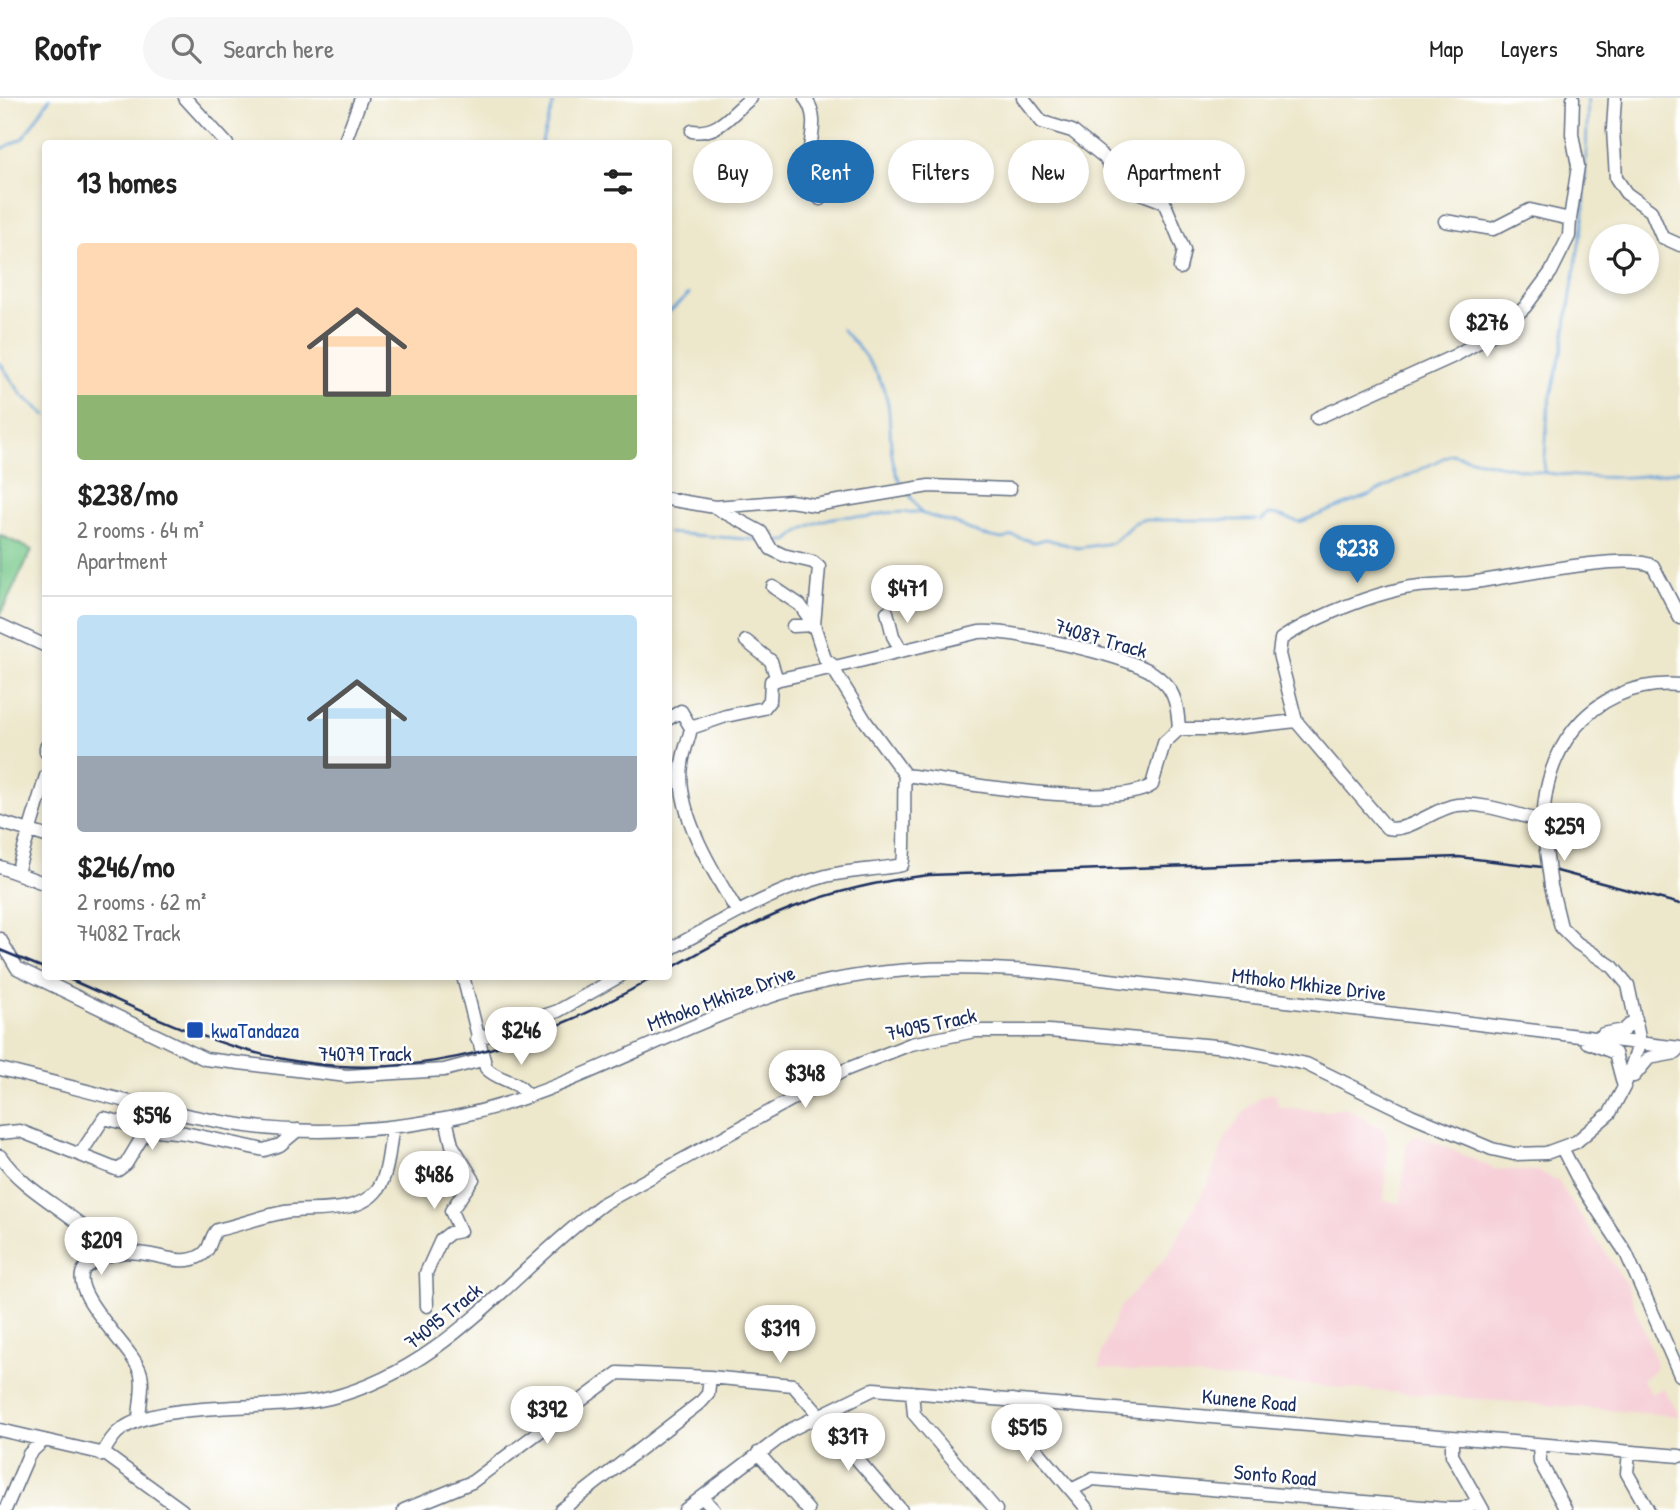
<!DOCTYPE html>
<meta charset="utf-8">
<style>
body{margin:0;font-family:"Patrick Hand",sans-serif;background:#f6f6f6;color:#222;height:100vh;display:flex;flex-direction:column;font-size:26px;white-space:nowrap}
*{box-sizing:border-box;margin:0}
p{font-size:23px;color:#767676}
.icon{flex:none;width:38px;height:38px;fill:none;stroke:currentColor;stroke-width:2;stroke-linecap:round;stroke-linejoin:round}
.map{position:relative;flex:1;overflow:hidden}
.panel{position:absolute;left:42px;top:42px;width:630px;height:840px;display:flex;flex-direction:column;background:#fff;border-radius:7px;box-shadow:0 4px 10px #0003}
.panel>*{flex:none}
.banner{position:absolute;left:693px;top:42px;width:665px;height:63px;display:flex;gap:14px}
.tools{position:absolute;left:1589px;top:126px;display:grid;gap:14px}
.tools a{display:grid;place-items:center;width:70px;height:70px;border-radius:50%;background:#fff;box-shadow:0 4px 10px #0003;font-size:35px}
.price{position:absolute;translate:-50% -60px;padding:0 16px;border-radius:24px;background:#fff;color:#222;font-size:23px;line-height:46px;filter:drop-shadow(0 2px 4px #0008)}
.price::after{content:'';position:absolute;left:50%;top:42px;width:21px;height:16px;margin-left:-10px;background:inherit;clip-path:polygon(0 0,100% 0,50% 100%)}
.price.selected{background:#1f6fb2;color:#fff}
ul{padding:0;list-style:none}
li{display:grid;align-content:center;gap:14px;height:371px;padding:0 35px}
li+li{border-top:2px solid #e0e0e0}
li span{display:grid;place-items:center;height:217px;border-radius:7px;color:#555}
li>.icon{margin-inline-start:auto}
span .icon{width:126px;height:126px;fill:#fffc;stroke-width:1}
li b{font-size:30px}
h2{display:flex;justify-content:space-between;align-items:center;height:84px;padding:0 35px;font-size:30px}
.tag{padding:0 24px;border-radius:32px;background:#fff;box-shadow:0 4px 10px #0003;font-size:24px;line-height:63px}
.tag.selected{background:#1f6fb2;color:#fff}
header{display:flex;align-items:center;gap:42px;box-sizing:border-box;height:98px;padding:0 35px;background:#fff;border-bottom:2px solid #e0e0e0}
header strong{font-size:33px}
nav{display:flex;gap:38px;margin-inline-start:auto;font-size:24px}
.search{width:490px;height:63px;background:#f6f6f6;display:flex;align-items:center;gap:18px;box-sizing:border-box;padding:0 24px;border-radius:38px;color:#767676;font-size:26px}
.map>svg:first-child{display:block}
.built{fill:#f6cfd7}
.green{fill:#78c98b;stroke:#4a7c74;stroke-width:2}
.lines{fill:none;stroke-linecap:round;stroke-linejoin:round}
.stream{stroke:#6ba4da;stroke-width:2.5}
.minor-casing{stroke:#646f84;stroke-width:15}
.minor{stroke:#fff;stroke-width:12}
.rail{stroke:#1b2f5e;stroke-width:2.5}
.minor-bridge-casing{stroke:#646f84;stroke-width:15;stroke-linecap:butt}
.minor-bridge{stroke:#fff;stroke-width:12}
.transit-dot{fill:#1a4fb4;stroke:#fff;stroke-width:2.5}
.labels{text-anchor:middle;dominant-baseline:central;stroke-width:5;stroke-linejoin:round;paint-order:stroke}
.street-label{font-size:21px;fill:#1b2f5e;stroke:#fff}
.transit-label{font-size:21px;fill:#164399;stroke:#fff;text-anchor:start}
</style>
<header>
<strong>Roofr</strong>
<div class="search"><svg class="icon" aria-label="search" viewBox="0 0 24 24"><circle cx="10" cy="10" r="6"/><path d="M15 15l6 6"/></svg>Search here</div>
<nav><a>Map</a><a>Layers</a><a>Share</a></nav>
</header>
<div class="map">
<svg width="1680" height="1412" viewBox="0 0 1680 1412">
<rect width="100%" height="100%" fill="#fff"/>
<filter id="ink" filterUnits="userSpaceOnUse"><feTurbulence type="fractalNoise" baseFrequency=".0143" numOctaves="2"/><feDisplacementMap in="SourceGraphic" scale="14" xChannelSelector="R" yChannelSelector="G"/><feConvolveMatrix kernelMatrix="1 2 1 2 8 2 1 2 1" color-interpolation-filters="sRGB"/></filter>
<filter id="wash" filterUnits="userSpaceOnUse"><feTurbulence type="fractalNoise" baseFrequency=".00686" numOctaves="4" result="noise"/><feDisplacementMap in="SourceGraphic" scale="28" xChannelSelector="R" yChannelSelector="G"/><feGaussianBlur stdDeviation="1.57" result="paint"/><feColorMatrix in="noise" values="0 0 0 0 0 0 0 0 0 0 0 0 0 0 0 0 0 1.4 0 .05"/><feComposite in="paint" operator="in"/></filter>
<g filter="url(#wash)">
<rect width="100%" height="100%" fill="#ede7cb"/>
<path class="built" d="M1275,995l4,14 46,4 21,-3 37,21 5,14 -4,58 17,2 5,-58 5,-7 8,-3 76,34 42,2 20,9 70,105 29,78 -1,8 -13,8 9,15 12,-6 17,28 -581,-48 3,-17 17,-43 49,-53 40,-72 19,-48 23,-30 11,-8z"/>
<path class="green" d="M0,437l32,15 -32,65z"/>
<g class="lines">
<path class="stream" d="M541,46l14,-46
M0,52l23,-12 27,-40
M668,215l21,-19
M842,231c19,21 41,46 46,75 4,25 -1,57 14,81
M0,265l22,32 24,20
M1544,373l4,-62 15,-65 21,-130 4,-116
M908,395l14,21
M1261,423l8,-7c10,-1 20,6 31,8l70,-27 81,-41c69,18 160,33 229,16
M952,424l30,13 20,4 11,-3 21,6 12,-3 32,9 34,-5 22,-20 8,-3h115
M668,435l91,7
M773,443h15c19,-19 51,-29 78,-23 13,-6 35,-6 50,-6 6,1 25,8 34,10"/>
</g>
</g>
<g filter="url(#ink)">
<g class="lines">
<g class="minor-casing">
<path id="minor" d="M185,0l42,46
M805,0c17,23 2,45 3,70 1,11 8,20 12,31
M1023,0l19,24 30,9 32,26 20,30 40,15 20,48 -4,18
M1615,0l-2,31 3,49 10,15 25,18 11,26 18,8
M692,33c28,4 39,-18 59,-33
M344,46l17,-46
M1445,123l48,8 37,-19 40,9 8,-53 -6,-32 1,-36
M1317,320l137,-62 48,-27 23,-22 26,-35 18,-36 1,-17
M668,401l47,8 75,-6 25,4 114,-19 81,3
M716,410l45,24 10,17 12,6 30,7 6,5 -5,58 11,34 10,8
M773,489l27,18 14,20
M887,514l6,24 8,14
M0,527l46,21
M793,528l21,-1
M979,534c35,-2 137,22 169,38 7,4 15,11 20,17 9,12 10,28 11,42l-15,14 -12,42c-38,26 -199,-4 -247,-10l-39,-53 -32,-52 1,-3z
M746,543l25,20 6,19
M668,621l13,-8 10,17 35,-12 38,-8 6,-8 1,-19 64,-14
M691,630c-2,12 -8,24 -9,37 -7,47 32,108 55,146
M1179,631h47l70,-8
M46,649v5
M1542,723c-26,-6 -57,-19 -85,-16 -23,3 -48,28 -70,23l-91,-107 -17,-67 2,-15c26,-18 77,-39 108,-47 26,-8 52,-7 79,-9 36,-4 158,-32 185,-17l27,52
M0,724l46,14
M1545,745c-11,-84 42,-165 135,-158
M0,769l46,17
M17,774l29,-96
M0,841l17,29 188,91 142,17 97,-6 38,-10
M668,852c53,-28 100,-58 158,-74 25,-6 51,-6 76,-11 4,-6 1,-76 3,-90
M463,878l23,92c13,14 31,11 41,27
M1603,936l21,-4 12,-11
M477,941l81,-28 62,-35
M1587,944l28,11 9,34
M0,971c75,18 151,41 228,54 71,13 146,9 217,-4 110,-20 210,-83 315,-119 95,-33 192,-37 291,-27l629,75
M1634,978l15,-18 27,-5
M0,1035l20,-2 98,39 8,-6 21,-35 38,4 79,17 16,-5 18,-15
M1562,1050l19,37 45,68 54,122
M81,1055l23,-35 43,11
M0,1058c28,41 81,58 110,98
M427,1208l-1,-33 15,-33 9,-7 10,-2 -9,-20 22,-32 -21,-34 -6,-26
M710,1279l83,8 108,125
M912,1294l2,22 82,96
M1013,1302l-1,15 5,11 71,84
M139,1322c0,-14 6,-36 1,-49 -9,-25 -74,-80 -55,-103 48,-37 86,5 115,-12 12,-6 9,-18 17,-26 23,-5 45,-14 68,-18 27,-4 73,3 92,-22 12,-15 12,-45 16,-63
M0,1332l105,24 77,56
M1452,1339v18l31,55
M1539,1347l1,17 26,48
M1629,1354l-2,21 21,37
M758,1355l50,57
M102,1357c6,-11 12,-22 23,-28 44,-27 150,-15 205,-29 118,-30 181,-126 274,-195l241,-133 66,-26 64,-13h74l178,16 79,17 105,51 81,34 22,5 32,-1 30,-11 34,-29 14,-26 16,-45 -12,-57 -15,-18 -36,-24 -16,-16 -10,-41
M1071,1392l22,-11 353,30h15l17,-7
M702,1399l12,13
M5,1412l24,-56 15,-14
M404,1412l68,-28 146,-109 92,4 -2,17 -6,7 -141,109
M685,1412l105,-80 84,-41 806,67"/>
</g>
<use href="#minor" class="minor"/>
<path class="rail" d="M0,852l46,19
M668,872c93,-53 153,-82 261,-95l530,-18 83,10 138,37
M62,878c60,26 120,56 183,74 149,42 282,1 411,-74"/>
<g class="minor-bridge-casing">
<path id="minor-bridge" d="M1545,745l6,43"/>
</g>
<use href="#minor-bridge" class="minor-bridge"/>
</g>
</g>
<rect class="transit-dot" x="186" y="923" width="18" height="18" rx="3.5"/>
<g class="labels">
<g class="street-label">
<text transform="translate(1101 540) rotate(16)">74087 Track</text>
<text transform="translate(1309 886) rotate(7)">Mthoko Mkhize Drive</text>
<text transform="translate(721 900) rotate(-20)">Mthoko Mkhize Drive</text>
<text transform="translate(931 926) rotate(-12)">74095 Track</text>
<text x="365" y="955">74079 Track</text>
<text transform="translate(443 1218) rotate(-39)">74095 Track</text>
<text transform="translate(1249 1302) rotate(5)">Kunene Road</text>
<text transform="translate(1275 1377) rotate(5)">Sonto Road</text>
</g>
<g class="transit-label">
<text x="211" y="932">kwaTandaza</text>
</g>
</g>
</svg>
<div class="tools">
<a><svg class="icon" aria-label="locate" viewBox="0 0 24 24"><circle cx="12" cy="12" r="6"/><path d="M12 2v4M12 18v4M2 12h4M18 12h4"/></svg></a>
</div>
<b class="price" style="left:1487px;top:261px">$276</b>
<b class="price selected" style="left:1357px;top:487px">$238</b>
<b class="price" style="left:907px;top:527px">$471</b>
<b class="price" style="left:1564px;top:765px">$259</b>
<b class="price" style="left:521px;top:969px">$246</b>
<b class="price" style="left:805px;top:1012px">$348</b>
<b class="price" style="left:152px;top:1054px">$596</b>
<b class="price" style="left:434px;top:1113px">$486</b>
<b class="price" style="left:101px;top:1179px">$209</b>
<b class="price" style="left:780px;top:1267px">$319</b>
<b class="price" style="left:547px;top:1348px">$392</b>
<b class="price" style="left:1027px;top:1366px">$515</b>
<b class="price" style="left:848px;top:1375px">$317</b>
<div class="banner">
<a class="tag">Buy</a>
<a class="tag selected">Rent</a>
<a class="tag">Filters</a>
<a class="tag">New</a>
<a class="tag">Apartment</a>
</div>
<section class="panel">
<h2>13 homes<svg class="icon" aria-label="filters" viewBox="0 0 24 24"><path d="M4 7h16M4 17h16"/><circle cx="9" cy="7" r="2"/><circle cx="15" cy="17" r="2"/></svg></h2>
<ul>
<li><span style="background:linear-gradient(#ffd9b3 70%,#8fb573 0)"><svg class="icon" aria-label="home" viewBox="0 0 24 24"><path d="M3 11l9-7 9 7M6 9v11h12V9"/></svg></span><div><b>$238/mo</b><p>2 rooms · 64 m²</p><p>Apartment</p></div></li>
<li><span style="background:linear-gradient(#bfe0f5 65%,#9aa5b1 0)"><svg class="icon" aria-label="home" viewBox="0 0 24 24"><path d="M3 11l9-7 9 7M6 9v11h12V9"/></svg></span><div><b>$246/mo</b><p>2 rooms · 62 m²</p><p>74082 Track</p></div></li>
</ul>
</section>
</div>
